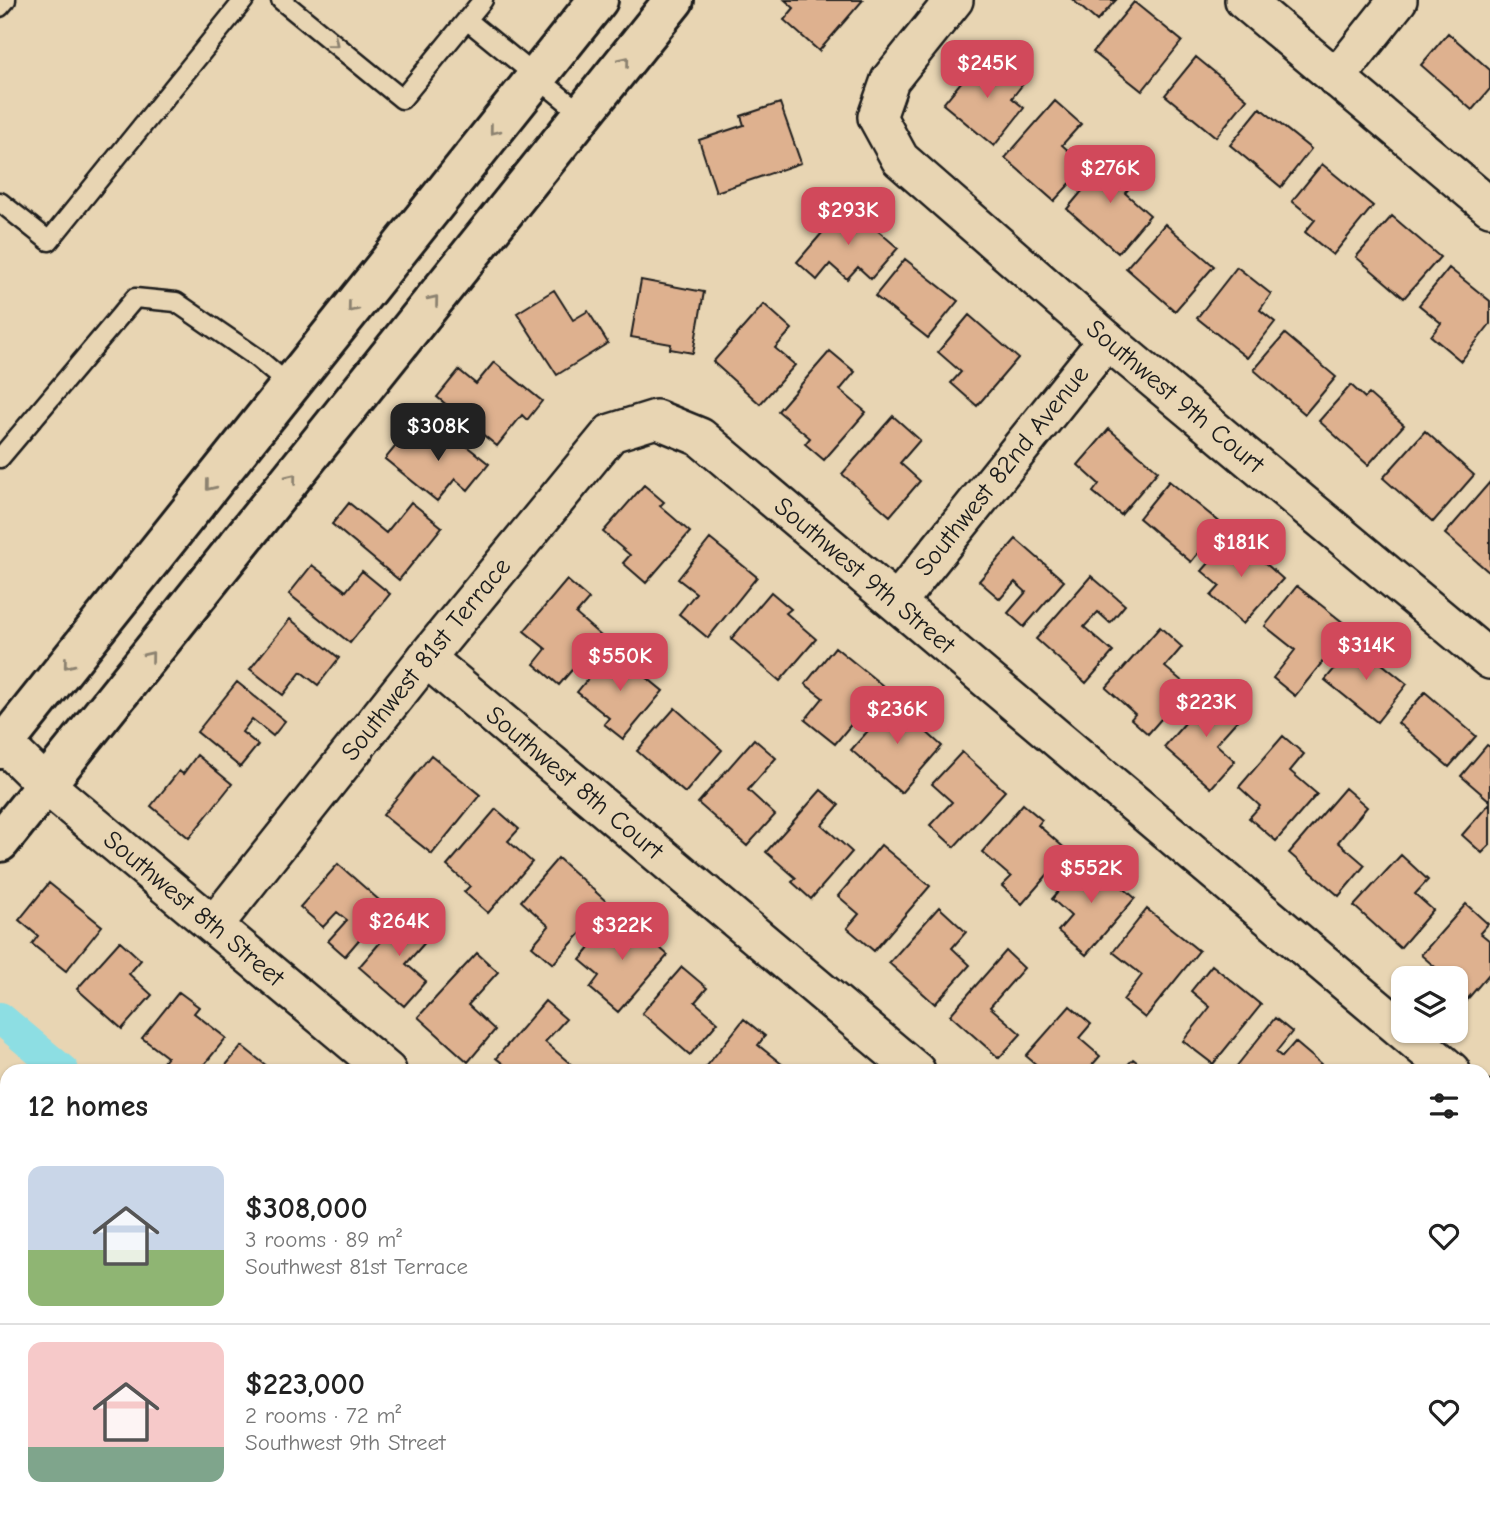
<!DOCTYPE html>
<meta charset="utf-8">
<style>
body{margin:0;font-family:"Comic Neue",sans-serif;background:#f2f2f2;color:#222;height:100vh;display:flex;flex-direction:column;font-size:26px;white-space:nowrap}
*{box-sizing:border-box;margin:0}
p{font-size:23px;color:#767676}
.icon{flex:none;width:38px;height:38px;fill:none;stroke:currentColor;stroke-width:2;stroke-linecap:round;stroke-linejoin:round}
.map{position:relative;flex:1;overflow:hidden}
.panel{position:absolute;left:0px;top:1064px;width:1491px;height:450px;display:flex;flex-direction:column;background:#fff;border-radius:21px 21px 0 0;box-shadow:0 2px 5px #0004}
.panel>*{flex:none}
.controls{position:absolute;left:1391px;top:966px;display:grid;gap:14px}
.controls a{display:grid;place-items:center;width:77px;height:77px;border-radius:14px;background:#fff;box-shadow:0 2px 5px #0004;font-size:35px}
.price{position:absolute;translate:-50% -60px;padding:0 16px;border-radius:14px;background:#d1495b;color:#fff;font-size:23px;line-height:46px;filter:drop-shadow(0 2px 4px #0008)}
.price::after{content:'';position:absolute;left:50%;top:42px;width:21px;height:16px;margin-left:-10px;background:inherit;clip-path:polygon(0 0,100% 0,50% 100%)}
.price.selected{background:#222;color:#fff}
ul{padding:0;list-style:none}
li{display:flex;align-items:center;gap:21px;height:175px;padding:0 28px}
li+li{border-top:2px solid #e0e0e0}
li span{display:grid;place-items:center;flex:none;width:196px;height:140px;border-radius:14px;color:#555}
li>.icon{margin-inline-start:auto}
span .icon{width:84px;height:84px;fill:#fffc;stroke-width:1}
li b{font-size:30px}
h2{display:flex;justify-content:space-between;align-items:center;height:84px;padding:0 28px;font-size:30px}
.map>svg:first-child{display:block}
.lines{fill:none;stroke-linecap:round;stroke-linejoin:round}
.canal{stroke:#8ddee3;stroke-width:32}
.building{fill:#deb18f;stroke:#1c1c1c;stroke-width:2}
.lane-casing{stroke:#1c1c1c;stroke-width:23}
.street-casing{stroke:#1c1c1c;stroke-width:42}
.secondary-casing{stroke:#1c1c1c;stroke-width:44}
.lane{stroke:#e8d5b3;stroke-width:18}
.street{stroke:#e8d5b3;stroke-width:37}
.secondary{stroke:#e8d5b3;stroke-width:38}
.oneway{stroke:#8c826f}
.labels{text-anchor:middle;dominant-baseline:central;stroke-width:5;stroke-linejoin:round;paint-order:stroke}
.street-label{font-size:26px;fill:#1c1c1c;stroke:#e8d5b3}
</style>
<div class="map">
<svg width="1490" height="1513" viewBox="0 0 1490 1513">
<rect width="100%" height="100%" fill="#e8d5b3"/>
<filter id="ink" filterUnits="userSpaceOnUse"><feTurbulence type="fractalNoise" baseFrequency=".0143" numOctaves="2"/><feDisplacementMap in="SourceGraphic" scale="14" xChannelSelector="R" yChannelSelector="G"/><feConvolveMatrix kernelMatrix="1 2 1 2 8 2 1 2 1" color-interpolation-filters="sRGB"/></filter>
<g filter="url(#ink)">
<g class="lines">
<path class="canal" d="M0,1018l63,53
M577,1507l7,6"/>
</g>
<path class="building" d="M785,0h78l-44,51 -35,-31 10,-12z
M1073,0h43l-19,21z
M1134,2l48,39 -40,50 -49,-39z
M1448,33l42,37v19l-18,21 -51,-45z
M985,53l38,31 -11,14 12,10 -30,38 -51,-42z
M1196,57l51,42 -31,38 -51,-42z
M1055,101l26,23 -19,21 24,21 -32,35 -49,-43z
M780,103l21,60 -85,29 -17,-52 45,-15 -3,-9z
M1260,108l51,41 -30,38 -51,-42z
M1113,154l26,23 -14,16 25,22 -32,38 -51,-44z
M1322,164l51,42 -40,49 -28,-23 10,-12 -23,-19z
M847,204l51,44 -27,31 -13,-12 -11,12 -17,-15 -13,16 -20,-18z
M1392,216l48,41 -36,41 -48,-41z
M1165,224l49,42 -39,45 -49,-43z
M905,259l53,42 -30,37 -53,-42z
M1237,267l34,27 -11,16 15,12 -28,36 -50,-40z
M1449,268l41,33v23l-29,37 -30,-25 10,-13 -22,-18z
M641,280l63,12 -11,61 -23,-4 1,-5 -40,-7z
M554,290l19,30 15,-9 20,32 -51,32 -40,-62z
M764,304l28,25 -17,19 20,17 -35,39 -47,-42z
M969,315l49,43 -41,48 -26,-23 10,-11 -23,-20z
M1285,334l51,43 -31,37 -51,-44z
M830,351l25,21 -15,18 26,22 -42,48 -19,-16 5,-6 -32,-27z
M494,362l48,39 -15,19 -5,-5 -25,31 -60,-49 22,-27 17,14z
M1351,385l14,13 4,-4 35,31 -36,40 -49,-44z
M893,416l27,24 -20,23 20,18 -30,35 -48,-42z
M440,425l49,39 -21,26 -13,-11 -18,22 -52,-42 19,-23 17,13z
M1109,429l49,42 -37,44 -28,-23 6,-8 -21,-19z
M1425,431l49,44 -41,47 -50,-44z
M1169,481l53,43 -31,38 -52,-44z
M1490,482v91l-45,-39z
M644,485l20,17 -4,4 30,26 -44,51 -23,-20 7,-8 -27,-23z
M411,502l31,25 -43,53 -67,-56 17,-21 37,30z
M1234,535l49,44 -40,45 -32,-28 9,-10 -18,-15z
M710,539l47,38 -49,61 -29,-24 17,-21 -18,-14z
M1016,539l48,42 -40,46 -16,-14 18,-21 -11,-10 -15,17 -21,-18z
M312,565l34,26 16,-20 28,23 -40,49 -61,-49z
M1091,576l34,29 -15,18 -12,-11 -14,15 29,25 -27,31 -50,-44z
M567,580l22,19 -13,15 25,22 -42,49 -25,-21 12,-15 -22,-18z
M1297,586l53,42 -55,68 -22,-18 22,-28 -30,-24z
M771,592l20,17 -5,4 30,26 -36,42 -49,-42z
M290,619l49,39 -21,27 -17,-13 -18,23 -33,-26z
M1160,627l22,20 -17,20 24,20 -41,47 -17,-15 4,-5 -29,-26z
M1356,643l51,41 -30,38 -52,-42z
M835,647l48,39 -48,58 -30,-24 18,-22 -18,-14z
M612,649l51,42 -40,48 -19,-15 5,-6 -32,-26z
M237,682l48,39 -12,15 -21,-17 -10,13 16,13 -18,22 -43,-35z
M1215,689l28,25 -27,30 19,17 -24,27 -47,-41z
M1425,692l51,44 -27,31 -51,-44z
M897,698l20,18 -4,4 29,26 -41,47 -50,-43z
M675,708l47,42 -37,43 -48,-42z
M1283,736l21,18 -14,17 27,23 -41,47 -27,-23 11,-12 -21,-19z
M754,739l22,19 -28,32 27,25 -28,31 -49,-43z
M1487,745l3,2v54l-29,-25z
M962,752l43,39 -51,56 -24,-22 22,-23 -20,-18z
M197,755l35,29 -43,54 -38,-32 28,-35 4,3z
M431,755l49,40 -48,59 -49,-39z
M1345,788l22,19 -29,35 27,23 -26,31 -50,-43z
M821,790l18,15 -17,20 30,27 -41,47 -19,-17 4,-4 -30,-26z
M1490,803v42l-8,8 -20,-18z
M1023,804l19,16 -4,5 30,26 -46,53 -20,-18 9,-9 -29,-25z
M496,809l23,20 -11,12 24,21 -44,51 -24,-21 6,-6 -23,-20z
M881,845l49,41 -56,65 -27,-23 12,-14 -21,-18z
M1401,855l27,25 -13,14 18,16 -33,38 -46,-42z
M1088,857l47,41 -49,57 -28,-24 13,-15 -19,-17z
M558,858l50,45 -55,61 -21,-18 17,-20 -28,-25z
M338,864l49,43 -42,49 -17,-15 19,-21 -10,-8 -14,15 -23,-20z
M49,883l53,43 -36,45 -34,-27 6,-8 -19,-16z
M1466,904l22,20 -8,9 10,8v32l-25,29 -9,-8v-16h-8l-27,-23z
M939,907l27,25 -14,16 18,17 -35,39 -46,-41z
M410,908l25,23 -29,33 20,17 -22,25 -45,-39z
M1147,909l52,42 -54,67 -22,-18 19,-25 -29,-23z
M620,913l48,42 -50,57 -28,-24 9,-12 -19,-16z
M120,941l21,19 -12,14 23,21 -30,34 -45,-40z
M1006,951l18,17 -34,39 31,27 -22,24 -49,-43z
M477,953l21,19 -30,33 27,25 -27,32 -50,-45z
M1212,965l49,40 -48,59 -30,-23 27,-34 -19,-16z
M682,967l25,21 -12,14 23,20 -28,33 -48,-42z
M179,992l20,15 -5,6 32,25 -27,33h-43l11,-14 -25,-19z
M545,1001l21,18 -21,23 28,24 -5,5h-56l-16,-13z
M1070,1006l21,18 -12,14 21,18 -13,15h-43l-18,-15z
M1275,1018l17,14 -16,20 6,5 13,-15 26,22 -6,7h-74l-5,-4z
M744,1019l21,17 -7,9 30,24 -1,2h-84z
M242,1046l31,25h-52z
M1133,1059l15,12h-26z
M3,1139l4,4v53l-7,8v-62z
M1484,1323l6,5v25l-6,-5z
M1484,1371l6,5v36l-6,-5z
M0,1395l7,5v59l-7,-6z
M49,1507h47l-5,6h-48z
M347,1507h40l-6,6h-26z
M418,1507h21l7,6h-33z
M659,1507h31l-5,6h-18z
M715,1507h46l6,6h-57z
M998,1507h66l-5,6h-54z
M1087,1507h41l-5,6h-41z
M1356,1507h32l7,6h-44z"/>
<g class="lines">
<g class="lane-casing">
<path id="lane" d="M281,0l121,99 81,-99
M0,7l6,-7
M467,20l115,94
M0,202l49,39 195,-241
M0,458l135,-160 41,4 80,55 34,29"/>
</g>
<g class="street-casing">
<g id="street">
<path id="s1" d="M954,0l-64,80 -13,37 23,42 207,181 383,320"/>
<path d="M1244,0l246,207"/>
<path d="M1336,78l62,-78"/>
<path id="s2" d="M897,602l210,-262"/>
<path id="s3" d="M426,658l490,413"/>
<path id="s4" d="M0,740l46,45 341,286"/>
<path id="s5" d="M214,925l212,-267 185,-225 45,-14 44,18 751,634"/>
<path d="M1484,1099l6,5"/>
<path d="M1484,1217l6,-8"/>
<path d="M0,1308l7,6"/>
<path d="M238,1507l8,6"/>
<path d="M902,1507l7,6"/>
<path d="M1248,1513l5,-6"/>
</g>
</g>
<g class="secondary-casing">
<path id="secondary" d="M0,749l598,-749
M0,842l674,-842"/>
</g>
<use href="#lane" class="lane"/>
<use href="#street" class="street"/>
<use href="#secondary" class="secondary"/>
</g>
<defs><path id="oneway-chevron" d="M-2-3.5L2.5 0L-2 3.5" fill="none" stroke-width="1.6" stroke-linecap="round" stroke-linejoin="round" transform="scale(1.75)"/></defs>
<g class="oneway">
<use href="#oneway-chevron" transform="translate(334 43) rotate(39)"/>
<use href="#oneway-chevron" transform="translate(625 61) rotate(-51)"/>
<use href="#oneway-chevron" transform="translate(494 130) rotate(129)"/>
<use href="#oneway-chevron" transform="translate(434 300) rotate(-51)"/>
<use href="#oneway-chevron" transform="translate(352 308) rotate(129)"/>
<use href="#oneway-chevron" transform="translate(292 478) rotate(-51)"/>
<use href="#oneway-chevron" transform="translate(210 486) rotate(129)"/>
<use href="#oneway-chevron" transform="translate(150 656) rotate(-51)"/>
<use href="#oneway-chevron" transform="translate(68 664) rotate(129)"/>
</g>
</g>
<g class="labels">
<g class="street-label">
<text stroke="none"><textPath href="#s1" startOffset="553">Southwest 9th Court</textPath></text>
<text stroke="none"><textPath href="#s2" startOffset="168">Southwest 82nd Avenue</textPath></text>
<text stroke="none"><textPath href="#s5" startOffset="942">Southwest 9th Street</textPath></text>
<text stroke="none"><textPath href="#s5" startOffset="340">Southwest 81st Terrace</textPath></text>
<text stroke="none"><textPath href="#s3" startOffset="194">Southwest 8th Court</textPath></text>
<text stroke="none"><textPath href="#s4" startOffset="257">Southwest 8th Street</textPath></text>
</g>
</g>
</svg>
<div class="controls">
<a><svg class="icon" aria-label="layers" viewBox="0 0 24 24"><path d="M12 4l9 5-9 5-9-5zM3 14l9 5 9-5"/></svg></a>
</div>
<b class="price" style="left:987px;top:100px">$245K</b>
<b class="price" style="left:1110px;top:205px">$276K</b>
<b class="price" style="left:848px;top:247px">$293K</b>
<b class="price selected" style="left:438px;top:463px">$308K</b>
<b class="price" style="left:1241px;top:579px">$181K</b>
<b class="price" style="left:1366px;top:682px">$314K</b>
<b class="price" style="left:620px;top:693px">$550K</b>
<b class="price" style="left:1206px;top:739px">$223K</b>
<b class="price" style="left:897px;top:746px">$236K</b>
<b class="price" style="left:1091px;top:905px">$552K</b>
<b class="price" style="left:399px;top:958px">$264K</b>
<b class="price" style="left:622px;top:962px">$322K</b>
<section class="panel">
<h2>12 homes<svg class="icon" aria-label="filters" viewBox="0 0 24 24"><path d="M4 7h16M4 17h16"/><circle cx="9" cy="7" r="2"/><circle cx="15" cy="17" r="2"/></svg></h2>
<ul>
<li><span style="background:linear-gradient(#c9d6e8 60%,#8fb573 0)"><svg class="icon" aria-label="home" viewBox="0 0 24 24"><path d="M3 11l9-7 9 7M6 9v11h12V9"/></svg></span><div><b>$308,000</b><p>3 rooms · 89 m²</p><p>Southwest 81st Terrace</p></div><svg class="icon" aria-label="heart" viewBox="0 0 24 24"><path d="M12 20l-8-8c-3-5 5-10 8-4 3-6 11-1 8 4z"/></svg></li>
<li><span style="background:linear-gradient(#f6c9c9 75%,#7fa58c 0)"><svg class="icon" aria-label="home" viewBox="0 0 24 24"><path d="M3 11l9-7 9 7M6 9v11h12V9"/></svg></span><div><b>$223,000</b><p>2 rooms · 72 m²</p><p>Southwest 9th Street</p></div><svg class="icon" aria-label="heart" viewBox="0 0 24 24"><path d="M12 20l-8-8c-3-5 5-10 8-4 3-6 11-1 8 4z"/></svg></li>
</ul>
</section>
</div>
